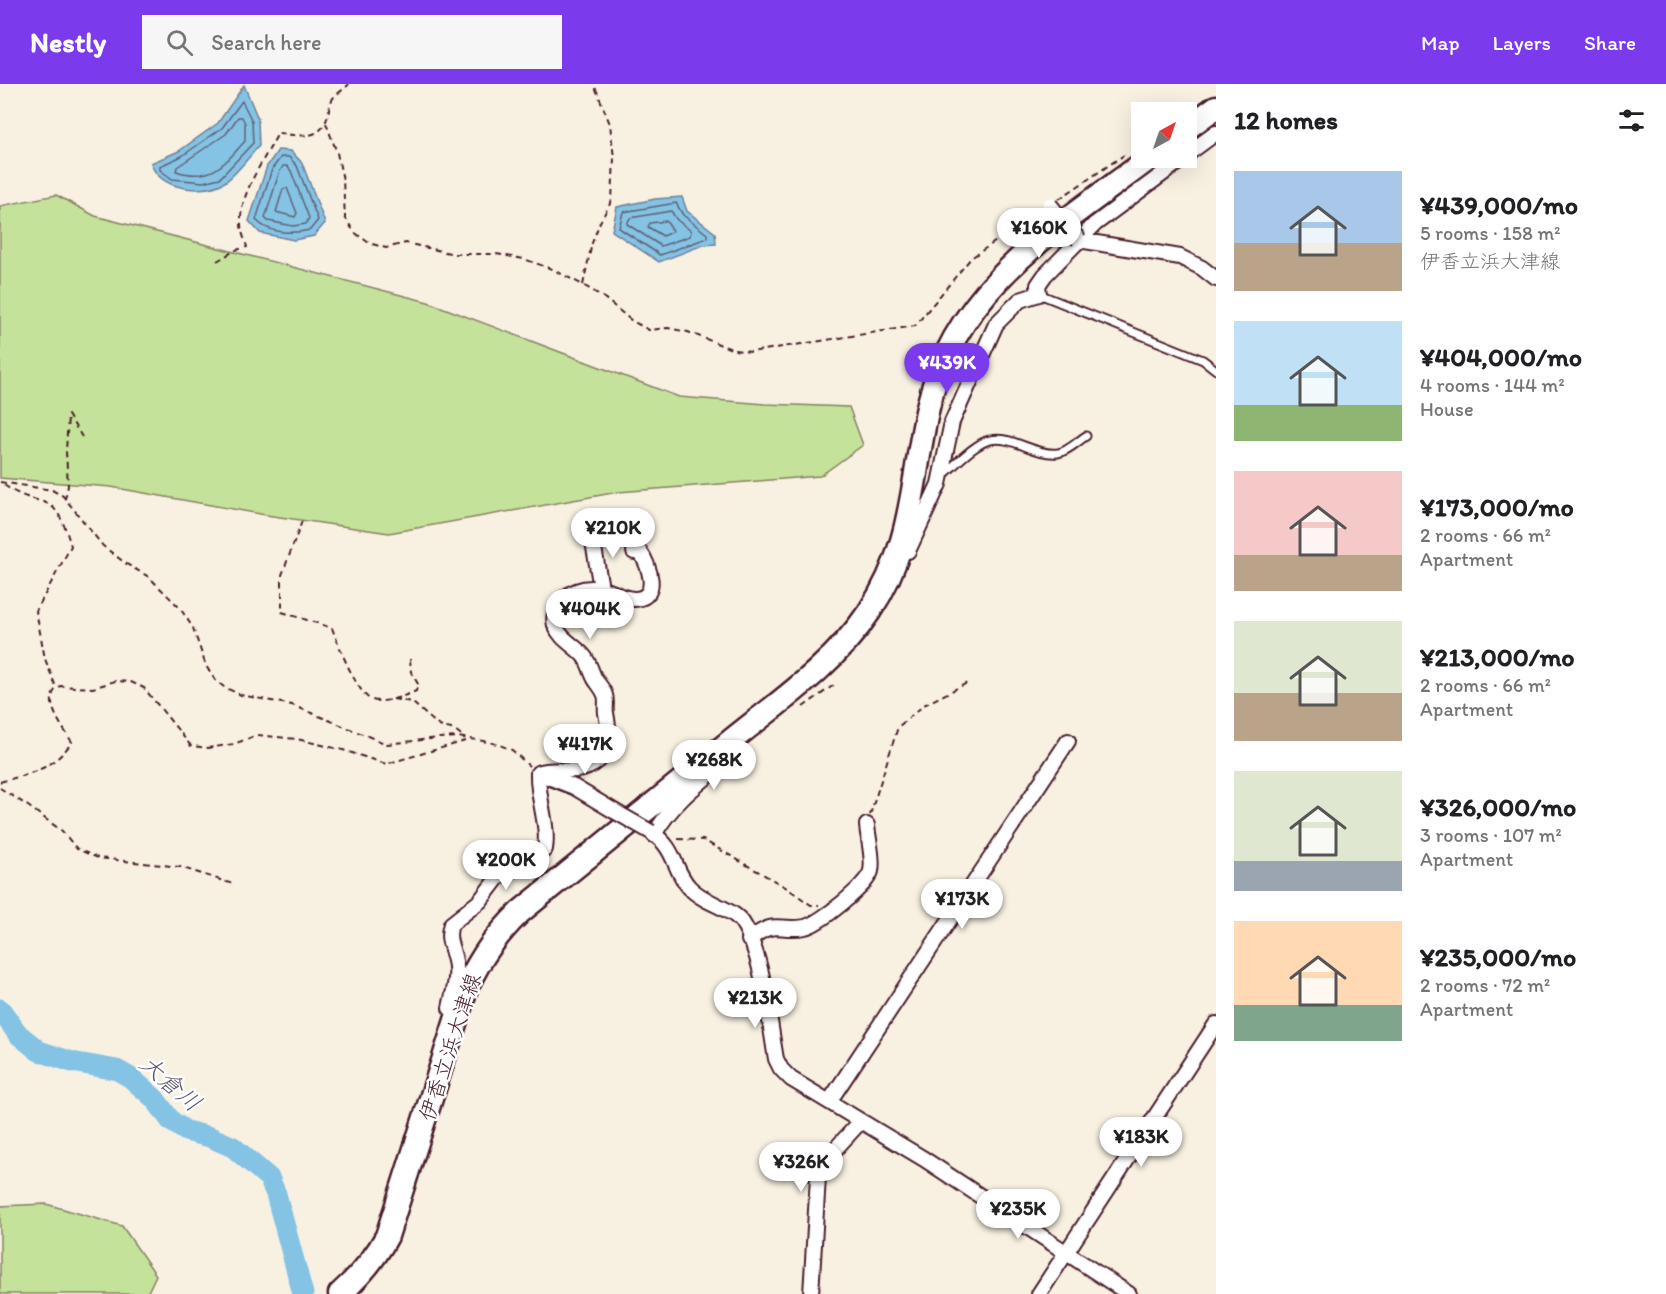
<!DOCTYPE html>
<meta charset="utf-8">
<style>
body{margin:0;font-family:Itim,"Klee One",sans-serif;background:#f6f6f6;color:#202124;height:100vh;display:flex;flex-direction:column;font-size:22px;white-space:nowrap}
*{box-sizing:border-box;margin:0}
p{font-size:20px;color:#757577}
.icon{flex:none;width:33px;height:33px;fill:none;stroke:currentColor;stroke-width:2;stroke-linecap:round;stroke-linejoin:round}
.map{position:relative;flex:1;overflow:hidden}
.side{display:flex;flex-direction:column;background:#fff;width:450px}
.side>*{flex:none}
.needle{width:39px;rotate:40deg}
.controls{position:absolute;left:1131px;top:18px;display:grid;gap:12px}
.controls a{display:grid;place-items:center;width:66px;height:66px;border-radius:0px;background:#fff;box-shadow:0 6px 24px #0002;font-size:30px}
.price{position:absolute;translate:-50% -51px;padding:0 14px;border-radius:21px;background:#fff;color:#222;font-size:20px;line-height:39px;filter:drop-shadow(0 2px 3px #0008)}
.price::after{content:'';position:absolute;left:50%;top:36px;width:18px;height:14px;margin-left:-9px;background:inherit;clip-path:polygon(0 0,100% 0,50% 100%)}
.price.active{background:#7c3aed;color:#fff}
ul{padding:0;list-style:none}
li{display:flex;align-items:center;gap:18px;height:150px;padding:0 18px}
li span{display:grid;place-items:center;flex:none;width:168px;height:120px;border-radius:0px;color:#555}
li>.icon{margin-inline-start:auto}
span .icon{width:72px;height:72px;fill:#fffc;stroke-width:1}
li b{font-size:26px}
h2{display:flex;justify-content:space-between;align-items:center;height:72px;padding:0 18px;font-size:26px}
header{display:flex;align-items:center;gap:36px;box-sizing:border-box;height:84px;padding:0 30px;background:#7c3aed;color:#fff}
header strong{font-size:28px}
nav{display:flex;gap:33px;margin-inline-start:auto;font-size:21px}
.search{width:420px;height:54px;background:#f6f6f6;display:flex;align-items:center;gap:15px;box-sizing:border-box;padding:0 21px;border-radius:0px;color:#757577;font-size:22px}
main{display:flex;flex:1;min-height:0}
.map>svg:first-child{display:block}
.green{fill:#c4e29a;stroke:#878062;stroke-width:1.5}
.water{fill:#84c3e4;stroke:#6d819a;stroke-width:1.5}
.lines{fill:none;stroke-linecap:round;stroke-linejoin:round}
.shore{stroke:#616175;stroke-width:1.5}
.river{stroke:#84c3e4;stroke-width:21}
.lane-casing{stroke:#4a1f2b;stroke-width:11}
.street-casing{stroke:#4a1f2b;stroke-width:18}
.primary-casing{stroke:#4a1f2b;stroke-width:27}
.path{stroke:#4a1f2b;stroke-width:2;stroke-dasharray:6 4.5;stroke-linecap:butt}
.lane{stroke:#fff;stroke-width:7}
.street{stroke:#fff;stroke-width:14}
.primary{stroke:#fff;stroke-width:22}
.street-bridge-casing{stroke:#4a1f2b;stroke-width:18;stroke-linecap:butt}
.street-bridge{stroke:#fff;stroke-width:14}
.labels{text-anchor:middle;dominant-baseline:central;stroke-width:5;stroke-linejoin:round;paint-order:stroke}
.street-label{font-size:22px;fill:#4a1f2b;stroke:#fff}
.water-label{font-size:24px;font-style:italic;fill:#5e586c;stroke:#fff}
</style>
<header>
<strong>Nestly</strong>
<div class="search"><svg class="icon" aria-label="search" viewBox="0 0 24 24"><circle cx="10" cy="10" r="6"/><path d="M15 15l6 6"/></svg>Search here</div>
<nav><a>Map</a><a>Layers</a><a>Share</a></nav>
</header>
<main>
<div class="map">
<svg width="1216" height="1210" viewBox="0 0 1216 1210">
<rect width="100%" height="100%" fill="#f8f1e2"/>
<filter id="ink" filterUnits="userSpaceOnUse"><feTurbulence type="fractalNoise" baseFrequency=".0167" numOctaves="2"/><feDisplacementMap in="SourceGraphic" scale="12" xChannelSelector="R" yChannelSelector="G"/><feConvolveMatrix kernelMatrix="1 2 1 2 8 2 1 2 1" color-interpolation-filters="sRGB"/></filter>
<g filter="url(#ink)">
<path class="green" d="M56,111l39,21 333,86 251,95 86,7 84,3 14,38 -43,31 -202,16 -229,41 -123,-18 -155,-28 -111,-9v-272z
M46,1120l76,22 34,49 -9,19h-147v-88z"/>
<path class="water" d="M244,1l14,34 1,27c-9,9 -25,32 -36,37 -22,12 -65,6 -72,-20l28,-12 39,-28z
M278,66l13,1 11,12 23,60 -11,13 -20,4 -34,-7 -11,-12 18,-55z
M682,113l5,14 28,22 1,11 -13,1 -44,17 -47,-31 5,-24 38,-8z"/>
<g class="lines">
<path class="shore" d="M242,17l10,20 1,22 -33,35 -17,4 -31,-3 -12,-9v-4l22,-10 40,-28z
M238,33h4l3,6v18c-21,24 -34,41 -69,30l1,-4 49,-33z
M281,73h8l8,9 21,54 -8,10c-18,4 -41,4 -54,-10l16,-51z
M287,82l4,5 18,47 -3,6 -13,2 -25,-5 -3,-3 14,-45 4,-7z
M287,104l10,25 -2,4 -19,-5 7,-23z
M676,119l7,12 24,19v4l-47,17 -41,-27 4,-16z
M671,127l6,9 14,11 -1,5 -29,10 -34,-22 3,-6z
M666,137l7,10 -10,5 -15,-9 2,-4z"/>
<path class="river" d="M0,925l18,25 21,17 33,11 45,8 14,8 24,21 16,22 15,10 24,6 23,10 36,31 7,16 27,100"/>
<g class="lane-casing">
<path id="lane" d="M1039,210l164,66 13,10
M942,392c12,-10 33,-33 48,-36 22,-5 45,16 68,13 9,-1 20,-12 28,-17"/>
</g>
<g class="street-casing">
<path id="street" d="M1140,63l2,1
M1186,71l30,-22
M1079,156l101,17 22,11 14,11
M592,452l9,52
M908,467l31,-67 13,-62 44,-98 24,-24 19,-6 -1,-9 7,-10 50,-51 89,-66
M538,689c16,-6 35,1 50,-6 24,-10 22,-33 18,-54 -1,-6 1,-13 -1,-18 -2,-6 -7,-11 -10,-16 -4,-7 -6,-18 -12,-24 -10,-11 -22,-15 -28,-30 -2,-7 0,-15 5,-21 8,-13 25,-18 40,-15 12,1 22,10 35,10 26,-1 14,-35 5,-47h-6
M538,689l36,14 40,24
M651,748c26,17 21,36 38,55 14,16 43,21 53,35 21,32 27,98 34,137l5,10 10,10 133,80 205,135
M654,751c18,-33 47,-53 75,-76l-8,-11
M749,856c27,-22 28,-8 56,-13 14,-3 63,-42 66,-56 3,-13 -3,-32 -4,-46
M450,924c3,-15 9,-32 5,-47 -3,-15 -9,-22 -4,-37l29,-23 19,-25 36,-18 10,-9c4,-25 -8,-51 -7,-76
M829,1018l239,-361
M811,1210l7,-117 10,-20 33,-36
M1039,1210l177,-270"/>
</g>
<g class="primary-casing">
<path id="primary" d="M1186,45l30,-22
M340,1210c20,-18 35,-35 47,-58l80,-250c15,-31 29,-50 53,-74 69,-56 138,-112 207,-168 49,-40 106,-78 142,-132 46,-68 42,-134 60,-209 28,-118 131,-177 221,-245"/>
</g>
<path class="path" d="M326,39l11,30 6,27 2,37 9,15 15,11 17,5 20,-5 48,11h42l28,5 28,10 31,16 20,12 29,24 17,9 19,-2 20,4 46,18 17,2 164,-26 56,-68 68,-46
M1059,115l65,-44
M217,177l19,-11 11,-3c-2,-7 -6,-15 -6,-23 -2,-31 24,-65 37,-91 16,2 39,8 47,-10 4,-7 3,-15 7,-23 3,-6 12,-10 17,-16
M583,201l9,-42 8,-21 12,-22 2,-42 -4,-34 -16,-40
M0,398l52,8 11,6 40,50 22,17 24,14 31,31 13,20 13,38 9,14 9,7 17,8 51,10 95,39 52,-6 19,-1 25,4 14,3 15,6 17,16
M4,401c39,28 49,-1 67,61l-35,65 9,48 11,28
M65,415l3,-13 -2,-34 2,-37 14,22
M302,437l-20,54v37l50,16c6,16 24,63 38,71 12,6 35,-3 46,-8l2,-7 -7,-12 -1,-13
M393,615l19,3 27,24 16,4 9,7
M803,623l31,-22
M0,698c31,-9 52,-12 72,-40 -8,-13 -33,-44 -12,-56l33,2 22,-7 16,1 13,6 47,58 17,2 26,-4 23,-9 40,4 46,11 43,14 83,-24
M0,704l28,18 34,25 15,18 21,9 82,9 53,17
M870,731l28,-88 26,-22 45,-23
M678,755l25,1 84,48 24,17h8"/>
<use href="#lane" class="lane"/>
<use href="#street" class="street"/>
<use href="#primary" class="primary"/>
<g class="street-bridge-casing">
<path id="street-bridge" d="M1050,121l29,35
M614,727l37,21"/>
</g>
<use href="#street-bridge" class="street-bridge"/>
</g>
</g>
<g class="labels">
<g class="street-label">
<text transform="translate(450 963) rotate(-72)">伊香立浜大津線</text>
</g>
<g class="water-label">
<text transform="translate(171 999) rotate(41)">大倉川</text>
</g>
</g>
</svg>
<div class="controls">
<a><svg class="needle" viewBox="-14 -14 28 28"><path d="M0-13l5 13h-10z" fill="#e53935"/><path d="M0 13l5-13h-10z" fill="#757577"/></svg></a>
</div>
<b class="price" style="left:1039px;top:175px">¥160K</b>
<b class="price active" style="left:947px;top:310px">¥439K</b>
<b class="price" style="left:613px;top:475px">¥210K</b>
<b class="price" style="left:590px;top:556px">¥404K</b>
<b class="price" style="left:585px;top:691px">¥417K</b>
<b class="price" style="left:714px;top:707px">¥268K</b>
<b class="price" style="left:506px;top:807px">¥200K</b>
<b class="price" style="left:962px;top:846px">¥173K</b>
<b class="price" style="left:755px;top:945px">¥213K</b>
<b class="price" style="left:1141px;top:1084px">¥183K</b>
<b class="price" style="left:801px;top:1109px">¥326K</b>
<b class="price" style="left:1018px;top:1156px">¥235K</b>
</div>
<section class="side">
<h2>12 homes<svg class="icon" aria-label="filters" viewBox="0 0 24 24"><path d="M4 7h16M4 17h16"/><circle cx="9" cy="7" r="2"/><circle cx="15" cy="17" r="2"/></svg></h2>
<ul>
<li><span style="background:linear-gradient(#a9c7e8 60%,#b9a48a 0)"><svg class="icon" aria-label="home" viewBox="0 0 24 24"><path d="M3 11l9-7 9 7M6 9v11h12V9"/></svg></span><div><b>¥439,000/mo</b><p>5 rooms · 158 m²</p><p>伊香立浜大津線</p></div></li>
<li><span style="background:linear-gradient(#bfe0f5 70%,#8fb573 0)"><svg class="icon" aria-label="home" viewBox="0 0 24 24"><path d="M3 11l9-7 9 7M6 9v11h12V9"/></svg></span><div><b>¥404,000/mo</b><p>4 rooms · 144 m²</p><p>House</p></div></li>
<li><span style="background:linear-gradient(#f6c9c9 70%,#b9a48a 0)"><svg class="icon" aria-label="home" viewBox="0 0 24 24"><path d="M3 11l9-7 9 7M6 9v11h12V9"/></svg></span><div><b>¥173,000/mo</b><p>2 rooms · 66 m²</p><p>Apartment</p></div></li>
<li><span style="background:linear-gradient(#dfe7d0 60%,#b9a48a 0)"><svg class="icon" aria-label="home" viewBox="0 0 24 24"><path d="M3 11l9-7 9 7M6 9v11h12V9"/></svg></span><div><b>¥213,000/mo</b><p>2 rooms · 66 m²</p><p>Apartment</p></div></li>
<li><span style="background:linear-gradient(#dfe7d0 75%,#9aa5b1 0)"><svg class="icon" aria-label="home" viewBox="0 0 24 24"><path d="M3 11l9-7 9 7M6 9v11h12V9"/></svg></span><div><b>¥326,000/mo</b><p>3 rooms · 107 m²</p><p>Apartment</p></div></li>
<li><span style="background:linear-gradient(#ffd9b3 70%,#7fa58c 0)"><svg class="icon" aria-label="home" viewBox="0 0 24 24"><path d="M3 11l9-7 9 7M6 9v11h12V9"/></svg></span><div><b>¥235,000/mo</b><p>2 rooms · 72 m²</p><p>Apartment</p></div></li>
</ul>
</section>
</main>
